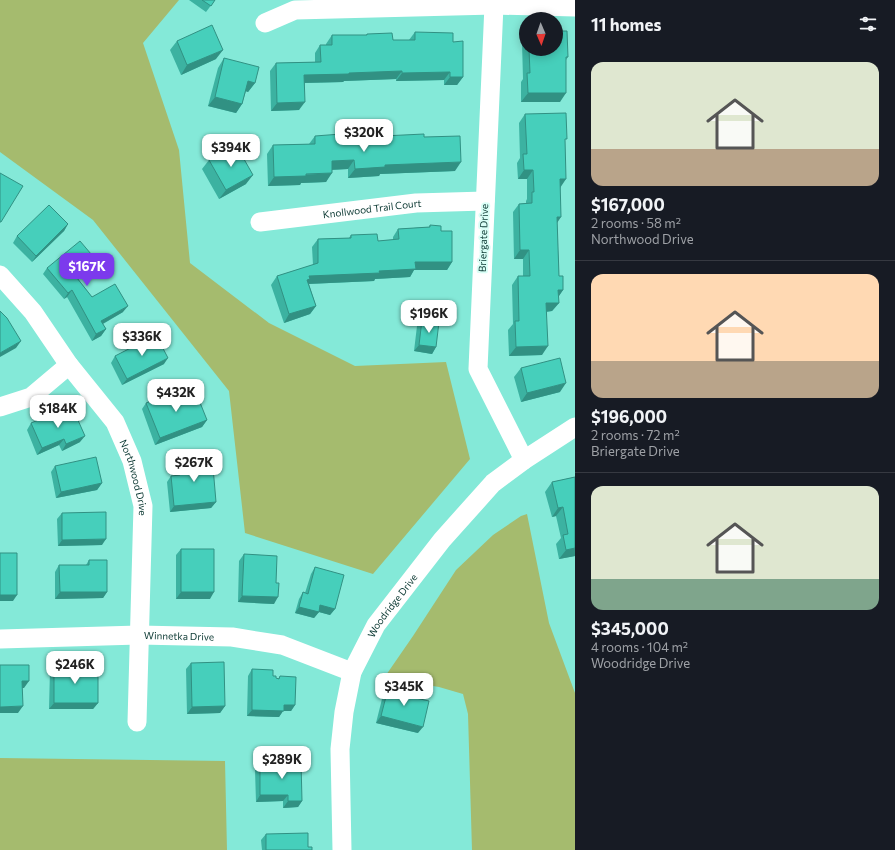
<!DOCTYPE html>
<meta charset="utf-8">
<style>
body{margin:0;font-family:Commissioner,sans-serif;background:#20242c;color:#f1f3f6;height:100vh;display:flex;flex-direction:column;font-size:15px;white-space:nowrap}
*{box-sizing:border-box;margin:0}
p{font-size:13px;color:#9ea1a6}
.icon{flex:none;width:22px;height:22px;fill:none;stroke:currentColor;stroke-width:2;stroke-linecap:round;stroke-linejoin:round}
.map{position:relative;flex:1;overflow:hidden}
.sheet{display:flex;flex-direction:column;background:#171b24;width:320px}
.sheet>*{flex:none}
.needle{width:26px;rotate:178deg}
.fabs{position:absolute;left:519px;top:12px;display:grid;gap:8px}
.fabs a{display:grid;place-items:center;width:44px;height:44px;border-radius:50%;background:#171b24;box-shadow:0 2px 10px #0003;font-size:20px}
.price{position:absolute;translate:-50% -34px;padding:0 9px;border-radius:8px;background:#fff;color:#222;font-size:13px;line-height:26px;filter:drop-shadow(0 1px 2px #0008)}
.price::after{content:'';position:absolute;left:50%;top:24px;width:12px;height:9px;margin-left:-6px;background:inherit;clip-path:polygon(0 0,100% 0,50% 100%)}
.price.current{background:#7c3aed;color:#fff}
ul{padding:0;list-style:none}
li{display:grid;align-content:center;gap:8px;height:212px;padding:0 16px}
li+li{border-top:1px solid #363941}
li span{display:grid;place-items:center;height:124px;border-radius:12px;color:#555}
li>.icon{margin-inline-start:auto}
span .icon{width:72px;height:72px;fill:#fffc;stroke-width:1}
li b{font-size:17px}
h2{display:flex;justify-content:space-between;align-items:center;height:48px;padding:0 16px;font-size:17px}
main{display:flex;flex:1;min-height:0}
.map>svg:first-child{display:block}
.green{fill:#a5bb6e}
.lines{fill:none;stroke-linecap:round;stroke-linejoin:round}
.minor{stroke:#fff;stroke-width:19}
.wall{fill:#3cb2a1}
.shaded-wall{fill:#319183}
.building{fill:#46cfbb;stroke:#319183}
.labels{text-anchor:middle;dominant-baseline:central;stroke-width:4;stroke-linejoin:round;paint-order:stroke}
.street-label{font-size:10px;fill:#0b3832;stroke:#d9fef6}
</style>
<main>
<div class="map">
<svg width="575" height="850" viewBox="0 0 575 850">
<rect width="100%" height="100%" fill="#84e9d8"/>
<path class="green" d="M0,0h179l-36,43 36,107 11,113 79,60 86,43 91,-4 24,97 -97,115 -128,-41 -16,-142 -136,-171 -93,-68z
M527,514l22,109 26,70v157h-103l-4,-136 -5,-20 -24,-7 -55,-9 29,-42 43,-66 37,-35 28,-19z
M0,758l225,3 2,89h-227z"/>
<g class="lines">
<g class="minor">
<path d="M494,5l-16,364 46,91"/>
<path d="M265,23l30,-13 199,-5 81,2"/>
<path id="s1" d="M260,222l156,-19 69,-2"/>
<path id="s2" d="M0,275l33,37 36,53 46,57 17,39 11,45 -6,216"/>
<path d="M0,407l31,-10 38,-32"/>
<path id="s3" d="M0,639l139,-4 93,2 50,8 70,27"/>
<path id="s4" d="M342,850l-2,-101 4,-37 8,-40 24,-47 66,-85 51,-57 31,-23 51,-33"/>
</g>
</g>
<path class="wall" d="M189,0h26l-9,12z
M415,32l38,10 10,35 -6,8h-13v-5l-48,1v-2l-52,2 -1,1 -38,1 -6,27 -28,1 -1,-40 6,-8 39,-1v-9l5,-8h6v-1l6,-9h34l1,-1 26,6h16z
M526,36v13h30l12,8 -2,3 -6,42h-39v-20l2,-3 -1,-37z
M177,41l39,18 -35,16 -11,-25z
M224,58l31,25 -7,9 -2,-1 -4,13 -6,9 -28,-7 10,-38z
M525,114l40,27 -8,81 2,54 4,14 -5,7 1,6 -7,8 -5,1 -5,43 -33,1 -1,-26 5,-6 -1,-39 6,-9h5v-17h-9l-1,-47 6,-8 7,-1v-2l1,-2v-20h-9l-1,-16 3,-5 -1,-35z
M315,136l109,1 31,34 -75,3 -1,2 -31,2v-9l-16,1 -6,12 -25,1 -1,2 -32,1 -1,-32 6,-9 36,-1z
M209,160l37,24 -27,15 -17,-30z
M68,224l-4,7 -32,31 -19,-19 4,-7z
M430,225l11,6 11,31 -5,8h-33l-4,7 -35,2 -1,2 -65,3 7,22 -6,8 -26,9 -13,-38 6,-9 36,-11 -1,-18 6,-8 31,-1 2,-3 27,6 15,-1v-3l5,-8 31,-2z
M47,268h45l-14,11 14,18 31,15 -20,12 3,5 -5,7 -9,5 -25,-44 -3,2 -21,-25z
M422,320l14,27 -4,7 -18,-3 3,-25z
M115,356l49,8 -42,21 -11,-22z
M521,368l39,24 -39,10 -7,-25z
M163,402l44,18 -5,7 -47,18 -13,-36 4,-6z
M31,423l49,19 -18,9 -3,-6 -22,10 -10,-25z
M178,459l27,9 11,34 -5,6 -41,4 -3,-30 4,-6h4l-1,-10z
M55,466l47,17 -5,7 -41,8 -5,-26z
M575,477v79l-16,3 -3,-15 5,-6 -5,-22 -4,1 -7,-25 7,-10z
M62,513l40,32 -44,1 -1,-27z
M181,549l29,50h-34v-44z
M244,554l32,29 -2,21 -36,-2 1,-41z
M89,560l18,32 -4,6 -48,1v-27l4,-7h27z
M315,567l20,42 -5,6 -11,-3 -5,6 -19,-5 4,-14 4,-7 2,1 6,-19z
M54,663l22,7 22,33 -5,6h-44l1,-39z
M191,663l34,43 -5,7 -33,1 -1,-45z
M252,669l24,9 2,1 2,-3 15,29 -4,6h-8l-4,6 -32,-1 1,-40z
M389,685l18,11 11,37 -42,-10 8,-32z
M260,763l42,38 -4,6 -15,1v-7l-27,1 -1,-32z
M266,834l42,13 4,3h-50l-1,-10z"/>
<path class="shaded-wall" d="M223,50l-7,9 -35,16 6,-10z
M402,71l-6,8 -52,2 -1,1 -44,1 5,-8 45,-2z
M450,72l-6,8 -48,1 6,-8z
M450,77h13l-6,8h-13z
M248,81l7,2 -7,9 -6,-2z
M528,93h38l-6,9h-39z
M215,97l27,7 -6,9 -28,-7z
M305,102l-6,8 -28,1 6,-8z
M354,160l-6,9 -22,1 6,-9z
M461,162l-6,9 -75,3 -1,2 -31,2 7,-9 30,-4z
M524,170h9l-6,9h-9z
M332,173l-6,9 -25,1 -1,2 -32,1 6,-9z
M253,175l-7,9 -27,15 7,-9z
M560,179h6l-6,9z
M557,217h4l-6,9z
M68,224l-4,7 -32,31 4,-6z
M520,250h9l-6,9h-9z
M97,261l-5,7 -20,16 5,-6z
M415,262h37l-5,8h-33l-4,7 -35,2 -1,2 -68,3 -2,3 5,-11 70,-5z
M72,290l-5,7 -3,2 4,-6z
M558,290h5l-6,9z
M546,303h13l-7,8 -12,1z
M128,306l-5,6 -26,15 4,-6z
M316,306l-6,8 -26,9 5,-9z
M106,329l-5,7 -9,5 4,-7z
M21,341l-5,7 -16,9v-4z
M419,345l17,2 -4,7 -18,-3z
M548,346l-6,9 -33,1 7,-9z
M168,358l-4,6 -42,21 5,-6z
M566,383l-6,9 -39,10 6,-9z
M207,420l-5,7 -47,18 5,-7z
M85,436l-5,6 -18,9 4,-7z
M64,439l-5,6 -22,10 5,-7z
M102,483l-5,7 -41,8 5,-6z
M216,502l-5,6 -41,4 4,-6z
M563,507l-7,9 -4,1 6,-9z
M106,539l-4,6 -44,1 4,-6z
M575,548v8l-16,3 7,-9z
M60,592h47l-4,6 -48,1z
M181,592h33l-4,7h-34z
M0,595h17l-4,6h-13z
M242,596l36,1 -4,7 -36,-2z
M320,605l15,4 -5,6 -11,-3 -5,6 -19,-5 4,-6z
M22,681h7l-5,7h-6z
M54,703h44l-5,6h-44z
M284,705h11l-4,6h-8l-4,6 -32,-1 5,-6z
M23,706l-5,7h-18v-6z
M225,706l-5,7 -33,1 5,-7z
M381,716l42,11 -5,6 -42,-10z
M260,795h28l-5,6 -27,1z
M288,801h14l-4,6 -15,1z"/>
<path class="building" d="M202,0h13l-4,6z
M212,25l11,25 -36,15 -10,-24z
M556,31h11l1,26h-2v36h-38l-1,-20h3l-1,-24h27z
M415,32l38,1v9l10,-1v36h-13v-5l-48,1v-2l-53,2v1l-45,1 1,27 -28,1 -1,-40 45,-1 -1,-17h12v-10h35v-1l25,-1 1,7h22z
M224,58l35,9 -4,16 -7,-2 -6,23 -27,-7z
M566,113l1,26h-2l1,40h-6l1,38h-4l2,59h4v14h-5l1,13h-13l2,43 -32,1 -1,-26h4l-1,-45h12l-1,-26h-9l-1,-46 13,-1v-11h2l-1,-22h-9l-1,-16h4l-2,-40z
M341,134v2l42,-2v2l41,-2v3l36,-1 1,26 -76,3v2l-30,2 -1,-9 -22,1v12l-26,1v2l-32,1 -1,-32 42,-1v-8z
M236,145l17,30 -27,15 -17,-30z
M0,173l23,13 -22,36h-1z
M49,205l19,19 -32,32 -19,-20z
M430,225l11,1v5h11v31h-37l1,7 -37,2 1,2 -71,3 1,3 -3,1 9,26 -27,8 -12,-38 41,-13v-24l33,-1v-3l26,-1 1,7 21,-2 -1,-10 32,-2z
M80,241l17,20 -20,17 15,19 23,-13 13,22 -27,15 5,8 -10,5 -24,-44 -4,3 -21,-25z
M0,311l7,7 14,23 -21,12z
M422,320l17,2 -3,25 -17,-2z
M156,335l12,23 -41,21 -12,-23z
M560,358l6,25 -39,10 -6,-25z
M195,390l12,30 -47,18 -14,-35 15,-6 2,5z
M68,408l5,11 4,-1 8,18 -19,8 -2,-5 -22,9 -11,-25z
M96,457l6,26 -41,9 -6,-26z
M204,457l1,11 8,-1 3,35 -42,4 -3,-30 9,-1 -2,-16z
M575,477v71l-9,2 -3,-15 5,-1 -5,-27 -5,1 -6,-26z
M106,512v27l-44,1v-27z
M181,549h33v43h-33z
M0,553h17v42h-17z
M244,554l33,2 -1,27h3l-1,14 -36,-1z
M89,560h18v32h-47l-1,-27h30z
M315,567l29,8 -9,34 -15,-4 -1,7 -20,-5 4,-15 5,2z
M224,662l1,44 -33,1 -1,-44z
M54,663l22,1v6h22v33h-44z
M0,665h29v16h-7l1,25 -23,1z
M252,669l21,1v6h3v2l3,1 1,-3 16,1 -1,28h-11v6l-32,-1z
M389,685l20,5 -2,6 22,5 -6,26 -42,-11z
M301,762l1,39h-14v-6h-28v-32z
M308,833v14h4v3h-46v-16z"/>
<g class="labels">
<g class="street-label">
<text stroke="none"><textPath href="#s1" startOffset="113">Knollwood Trail Court</textPath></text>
<text transform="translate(483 238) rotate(-88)">Briergate Drive</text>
<text stroke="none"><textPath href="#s2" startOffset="246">Northwood Drive</textPath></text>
<text stroke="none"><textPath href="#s4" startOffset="257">Woodridge Drive</textPath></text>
<text stroke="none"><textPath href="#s3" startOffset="179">Winnetka Drive</textPath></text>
</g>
</g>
</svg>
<div class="fabs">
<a><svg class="needle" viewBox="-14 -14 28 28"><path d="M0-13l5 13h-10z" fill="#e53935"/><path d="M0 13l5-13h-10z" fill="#9ea1a6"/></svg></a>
</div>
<b class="price" style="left:364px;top:153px">$320K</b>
<b class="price" style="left:231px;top:168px">$394K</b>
<b class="price current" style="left:87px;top:287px">$167K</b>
<b class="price" style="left:429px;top:334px">$196K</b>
<b class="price" style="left:142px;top:357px">$336K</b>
<b class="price" style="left:176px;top:413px">$432K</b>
<b class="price" style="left:58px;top:429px">$184K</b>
<b class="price" style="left:194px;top:483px">$267K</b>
<b class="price" style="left:75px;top:685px">$246K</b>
<b class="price" style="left:404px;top:707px">$345K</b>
<b class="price" style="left:282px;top:780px">$289K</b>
</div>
<section class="sheet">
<h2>11 homes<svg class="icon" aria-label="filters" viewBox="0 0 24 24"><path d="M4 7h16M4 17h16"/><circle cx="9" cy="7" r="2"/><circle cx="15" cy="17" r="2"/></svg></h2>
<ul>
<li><span style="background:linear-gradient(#dfe7d0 70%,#b9a48a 0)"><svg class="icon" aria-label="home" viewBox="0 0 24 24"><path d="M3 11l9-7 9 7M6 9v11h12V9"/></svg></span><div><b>$167,000</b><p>2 rooms · 58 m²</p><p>Northwood Drive</p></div></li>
<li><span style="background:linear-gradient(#ffd9b3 70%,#b9a48a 0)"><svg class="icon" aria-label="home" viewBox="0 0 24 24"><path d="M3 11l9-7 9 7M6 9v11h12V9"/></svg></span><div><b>$196,000</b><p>2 rooms · 72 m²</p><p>Briergate Drive</p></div></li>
<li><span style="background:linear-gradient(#dfe7d0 75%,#7fa58c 0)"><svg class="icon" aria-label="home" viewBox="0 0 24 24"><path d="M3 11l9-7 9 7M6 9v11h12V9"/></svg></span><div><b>$345,000</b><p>4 rooms · 104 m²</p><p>Woodridge Drive</p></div></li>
</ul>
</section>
</main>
